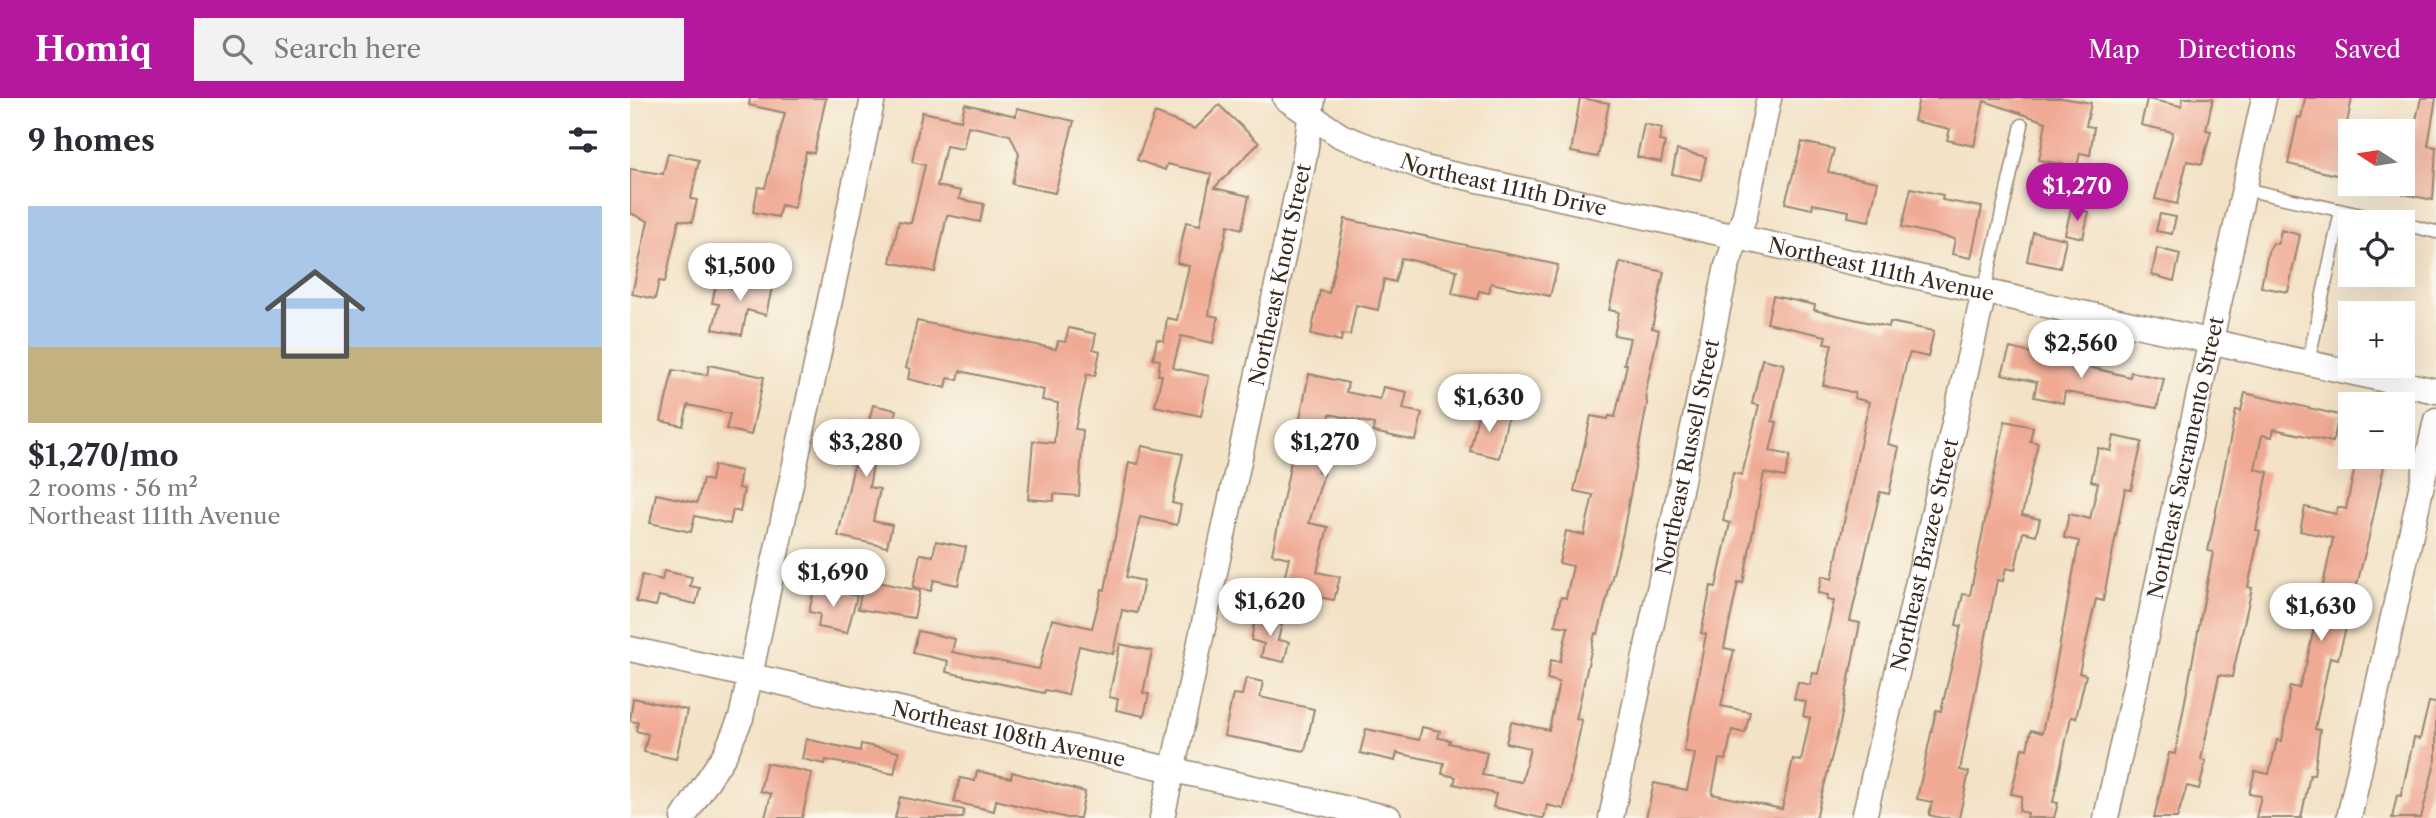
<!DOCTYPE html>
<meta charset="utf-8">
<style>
body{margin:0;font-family:"Libre Caslon Text",serif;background:#f2f2f3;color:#2b2b33;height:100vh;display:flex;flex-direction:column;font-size:26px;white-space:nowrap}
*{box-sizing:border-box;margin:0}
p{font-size:23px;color:#7c7c81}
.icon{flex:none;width:38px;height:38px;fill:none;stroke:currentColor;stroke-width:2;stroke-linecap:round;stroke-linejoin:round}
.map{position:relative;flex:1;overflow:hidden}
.side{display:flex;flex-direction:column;background:#fff;width:630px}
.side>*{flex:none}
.needle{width:46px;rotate:282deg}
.controls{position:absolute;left:1708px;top:21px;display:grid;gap:14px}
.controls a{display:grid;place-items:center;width:77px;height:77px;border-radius:0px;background:#fff;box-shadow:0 7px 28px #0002;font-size:35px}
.price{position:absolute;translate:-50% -60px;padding:0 16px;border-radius:24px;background:#fff;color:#222;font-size:23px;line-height:46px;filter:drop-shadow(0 2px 4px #0008)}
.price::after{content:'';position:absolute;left:50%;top:42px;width:21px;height:16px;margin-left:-10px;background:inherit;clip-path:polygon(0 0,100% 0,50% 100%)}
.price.on{background:#b5179e;color:#fff}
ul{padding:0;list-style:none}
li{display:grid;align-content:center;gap:14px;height:371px;padding:0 28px}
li+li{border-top:2px solid #e1e1e2}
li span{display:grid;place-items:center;height:217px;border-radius:0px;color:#555}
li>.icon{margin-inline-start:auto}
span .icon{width:126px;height:126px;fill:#fffc;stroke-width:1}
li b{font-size:30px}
h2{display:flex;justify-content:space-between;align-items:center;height:84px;padding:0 28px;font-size:30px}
header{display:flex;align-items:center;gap:42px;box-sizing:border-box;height:98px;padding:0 35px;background:#b5179e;color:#fff}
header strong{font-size:33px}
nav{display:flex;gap:38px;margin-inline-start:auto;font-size:24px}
.search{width:490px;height:63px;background:#f2f2f3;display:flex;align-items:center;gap:18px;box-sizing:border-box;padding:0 24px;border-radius:0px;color:#7c7c81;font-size:26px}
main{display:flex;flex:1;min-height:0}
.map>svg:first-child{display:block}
.building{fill:#f0aa94}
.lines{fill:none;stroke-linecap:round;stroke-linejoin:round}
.service-casing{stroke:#978672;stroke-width:15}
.minor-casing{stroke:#978672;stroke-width:27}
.service{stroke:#fff;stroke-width:12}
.minor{stroke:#fff;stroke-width:24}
.labels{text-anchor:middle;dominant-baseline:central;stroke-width:7;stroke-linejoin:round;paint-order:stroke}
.street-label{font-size:21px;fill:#3b2a1e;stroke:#fbf7ec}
</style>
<header>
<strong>Homiq</strong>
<div class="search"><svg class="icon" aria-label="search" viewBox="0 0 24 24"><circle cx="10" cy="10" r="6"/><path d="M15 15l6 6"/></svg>Search here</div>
<nav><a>Map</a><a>Directions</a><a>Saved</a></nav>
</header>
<main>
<section class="side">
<h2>9 homes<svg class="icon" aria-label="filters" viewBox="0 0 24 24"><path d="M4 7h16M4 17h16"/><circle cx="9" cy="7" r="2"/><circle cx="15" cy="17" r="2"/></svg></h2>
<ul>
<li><span style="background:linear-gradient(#a9c7e8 65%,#c2b280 0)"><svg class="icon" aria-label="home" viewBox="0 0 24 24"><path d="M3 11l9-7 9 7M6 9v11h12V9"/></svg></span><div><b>$1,270/mo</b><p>2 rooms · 56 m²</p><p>Northeast 111th Avenue</p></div></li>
</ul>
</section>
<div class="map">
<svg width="1806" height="720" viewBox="0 0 1806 720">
<rect width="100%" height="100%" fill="#fbf7ec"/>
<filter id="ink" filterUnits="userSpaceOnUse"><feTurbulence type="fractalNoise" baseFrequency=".0143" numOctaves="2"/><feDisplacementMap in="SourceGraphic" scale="14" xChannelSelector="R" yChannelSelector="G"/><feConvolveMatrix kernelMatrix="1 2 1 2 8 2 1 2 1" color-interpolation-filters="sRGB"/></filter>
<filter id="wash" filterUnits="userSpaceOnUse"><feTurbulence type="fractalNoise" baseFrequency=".00686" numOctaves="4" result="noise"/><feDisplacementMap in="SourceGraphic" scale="28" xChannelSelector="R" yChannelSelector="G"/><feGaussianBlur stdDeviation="1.57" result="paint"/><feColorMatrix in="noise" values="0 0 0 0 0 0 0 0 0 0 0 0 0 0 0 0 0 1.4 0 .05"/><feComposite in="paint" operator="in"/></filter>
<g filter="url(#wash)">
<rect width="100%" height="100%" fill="#f3e2c6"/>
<g id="blocks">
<path class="building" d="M120,0h76l-12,55 -8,-1 -12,56 -13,-3 -3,12 -25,-5 5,-25 7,1 20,-75 -36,-8z
M950,0l29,5 -11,54 -27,-5z
M1289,0h143l29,5 -5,23 8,1 -4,28 -10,-2 -3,14 -38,-7 7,-38 -62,-21 -10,45 -27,-6 3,-11 -36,-8z
M1553,0h30l-7,32 5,1 -9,33 -15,-3 -10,43 -22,-5 18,-67 -32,-7 6,-26 34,7z
M1675,0h47l-6,30 4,1v49l-62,-14 10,-47 3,1z
M1791,0h15l-8,48 8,1 -3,53 -30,-6v-54l8,2z
M335,6l51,12 1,-8 57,13 -19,72 -43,-9 7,-30 -9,-19 -42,-9 -5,23 -17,-3 -9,40 24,5 -2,8 25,5 -4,18 -33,-7 -12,57 -45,-10 9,-41 12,2 14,-58 -13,-3 10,-50 39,8z
M589,7l40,38 -45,45 35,8 -7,33 -14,-4 -17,76 -2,14 9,2 -5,26 -32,-7 -8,32 36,8 -8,40 -46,-10 7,-31h-4l2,-15 -7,-1 4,-20 7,2 3,-23 10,2 12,-54 -12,-3 9,-41 14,3 11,-51 -44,-10 -2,6 -28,-10 18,-47 40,16z
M1014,26l18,4 -3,13 6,1 -4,20 -24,-5z
M1172,44l32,7 -6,23 50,10 -9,39 -21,-4 1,-6 -36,-7 -1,5 -27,-6z
M1047,52l29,7 -5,23 -29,-6z
M38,55l31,7 -8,39 6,1 -5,22 -13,-2 -14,62 -6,-1 -4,18 -23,-5 16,-73 -18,-8v-44l33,5z
M1281,90l32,7 -1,5 40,7 -11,51 -19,-4 3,-15 -53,-12z
M1441,110l18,4 -6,26 -18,-4z
M1530,116l16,3 -4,17 -16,-3z
M715,121l213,46 -8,31 -59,-13 -2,10 -10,-2 -2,8 -25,-5 5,-24 -56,-12 -6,24 -11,-3 -6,31 -22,-5 -6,30 -8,-1 -1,7 -30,-7 9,-43 9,2z
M1651,132l19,5 -12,57 -27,-5 7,-35 5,-9 5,1z
M1403,134l33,7 -6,29 -33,-7z
M1527,150l23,6 -6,27 -22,-6z
M990,164l44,10 -12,56 7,2 -13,60 1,14 -24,129 -25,101 -3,-1 -19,86 6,1 -18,89 -17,-4 -3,13h-3l-48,-11 3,-13 -42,-10 2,-7 -14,-3 2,-11 -47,-10 -2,8 -35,-8 6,-24 53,11 3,-13 18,4 -2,7 12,2 -1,3 38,9 -5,23 40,7 8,-34 -24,-5 5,-21 38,8 10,-48 -12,-3 4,-19 9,2 8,-35 -13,-2 6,-28 5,1 7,-32 -14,-3 7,-32 18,4 9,-40 -19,-4 17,-75 17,3 1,-3 6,1 12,-53h-3l6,-26 -16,-3 5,-23 -10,-2z
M109,177l34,8 -7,32 -19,-5 -5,25 -29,-6 6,-25 -7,-1 4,-19 20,5z
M1143,198l42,9 -1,5 75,17 1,-5 44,9 -6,26 -18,-4 -3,7 -19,84 11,3 -10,47 -9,-2 -30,129 10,2 -20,101 -24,94h-170l8,-35 33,7 8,-36 -11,-3 22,-117 -5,-1 10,-47 5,1 14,-64 -7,-2 10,-48 9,2 17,-70 -7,-1 10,-45 22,5 -12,57 5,1 -7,29 20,4 -5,22 -21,-4 -21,110 -5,-1 -14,66 10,2 -13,56 29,6 -5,21 -13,-3 -6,30 -7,-1 -7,35 70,15 11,-50 8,2 9,-43 -7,-2 3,-14 -12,-3 4,-17 12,3 3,-12 5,1 16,-73 -7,-1 1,-5 -10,-2 4,-17 10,3 37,-177 -15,-4 1,-5 -32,-8 9,-41 -8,-1 2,-7 -59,-13z
M287,223l139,28 2,-8 7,1 4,-14 27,6 -3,15 7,2 -5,25 -8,-2 -12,55 8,1 -4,66 -25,-2v7l-26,-2 5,-58 21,2 4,-40 -16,-3 2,-10 -84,-19 -2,9 -10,-2 -2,10 -38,-9 2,-10 -4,-1z
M1380,250l120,29 1,-5 33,7 -7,29 -92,-16 -2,11 -29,-6 3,-15 -35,-8z
M79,267l55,12 -13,58 -25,-6 4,-15 -42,-9 -5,21 -22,-5 12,-51 34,5z
M679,276l39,9 -2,9 34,7 3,-12 24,5 -4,17 19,4 -6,28 -43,-9 1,-8 -44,-10 -12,58 6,1 -15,50 19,4 -11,45 23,5 -6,23 -15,-3 -2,13 -38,-9 10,-43 -17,-4z
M1615,295l94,22 -6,27 -59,-13 -2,8 -10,-2 -7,34 13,3 -12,58 4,1 -12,56 4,1 -20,89 -13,-2 -18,85 5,1 -7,28 -12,-3 -10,32h-23l15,-65 6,1 38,-202 -5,-1 28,-141 5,1z
M243,307l23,5 -6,32 -12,-2 -9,47 11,2 -7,32 19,4 -5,22 -49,-11 18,-80 -13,-3 7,-32 18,4z
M849,312l29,7 -9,41 -29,-7z
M1375,323l28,6 -3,14 8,2 -16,72 18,4 -4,16 -13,-3 -8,38 -9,-2 -3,13 -6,-1 -37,190 9,2 -10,46h-17l-13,-3 3,-13 -15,-3 19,-89 5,1 20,-85 -5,-1 7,-31 7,1z
M1484,338l28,6 -11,48 -6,-1 -22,112 -7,-2 -17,74 7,2 -10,43 -5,-1 -18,85 5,1 -4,15h-27l1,-5 -9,-2 3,-15 -11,-2 11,-46 5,1 4,-19 11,3 11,-52 26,-140 -15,-3 5,-24 21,5 8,-36 -7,-2 7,-33 13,3z
M512,348l41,8 -11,49 9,2 -4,20 -37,-8 -14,60 18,4 -7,32 -15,-3 -9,44 -34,-8 -11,49 -23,-5 -1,3 -98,-21 2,-11 -35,-8 5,-22 37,8 -3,13 87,17 13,-50 40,9 10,-39 3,1 24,-128 9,2z
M1727,359h29l-18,84 -30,118 -8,-2 -15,72 5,1 -6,45h-4l-9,43h-45l5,-22 -12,-2 6,-23 14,3 8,-34 5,1 8,-55 9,2 7,-23 27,-127 -33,-7 5,-24 31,7 2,-7 8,2z
M84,367l27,6 -3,17 6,1 -4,23 -7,-2 -3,14 -35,-8 -4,16 -41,-9 6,-29 41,9 6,-24 8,2z
M306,443l30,6 -8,38 -24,-5 -3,11 -18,-4 7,-33 13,2z
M34,473l28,6 -2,9 10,2 -4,16 -37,-8 -3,10 -20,-4 6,-27 20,5z
M234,481l56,12 -6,27 -56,-9z
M185,488l42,10 -10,37 -29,-6 2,-13 -11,-2z
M626,516l27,6 -5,20 11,2 -5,20 -23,-5 3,-13 -13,-4z
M490,546l32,7 -9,42 6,1 -5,22 -28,-6 2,-11 -9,-2z
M616,580l17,4 -3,15 54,12 -9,42 -81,-15 9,-42 9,1z
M3,600l54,12 -11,49 -32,-7 4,-18 -12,-3 2,-9 -8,-1z
M1799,604l7,1v56l-15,59h-29l5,-23 4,1 13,-58 6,1z
M176,641l54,12 1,-7 38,8 -5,22 -68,-14 -1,4 -23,-5z
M136,665l46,10 -10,45h-37l6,-24 -11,-3z
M347,673l34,7 1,-6 73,20 -5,26h-13l-71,-18 -2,11 -40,-9 6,-24 15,3z
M270,699l64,13 -1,8h-68z"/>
</g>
</g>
<g filter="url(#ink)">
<use href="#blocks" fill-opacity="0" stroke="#978672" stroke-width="2"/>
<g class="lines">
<g class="service-casing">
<path id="service" d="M1614,91l149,33
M1773,126l33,8
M1354,194l38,-167
M1678,265l33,-152"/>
</g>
<g class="minor-casing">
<g id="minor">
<path id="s1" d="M655,0l56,38 83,32 1012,223"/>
<path id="s2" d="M0,551l759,169"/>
<path d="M53,720l42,-64 16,-36 132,-620"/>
<path id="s3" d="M532,720l142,-658 9,-62"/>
<path id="s4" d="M981,720l116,-552 18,-52 24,-116"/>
<path id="s5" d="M1234,720l120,-526"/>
<path id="s6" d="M1476,720l158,-720"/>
<path d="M1719,720l87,-398"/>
</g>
</g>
<use href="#service" class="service"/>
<use href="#minor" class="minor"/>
</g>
</g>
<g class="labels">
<g class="street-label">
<text stroke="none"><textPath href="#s1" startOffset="238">Northeast 111th Drive</textPath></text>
<text stroke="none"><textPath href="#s1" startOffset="625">Northeast 111th Avenue</textPath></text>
<text stroke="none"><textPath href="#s3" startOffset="556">Northeast Knott Street</textPath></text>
<text stroke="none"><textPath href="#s4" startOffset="369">Northeast Russell Street</textPath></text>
<text stroke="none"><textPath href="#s6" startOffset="369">Northeast Sacramento Street</textPath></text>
<text stroke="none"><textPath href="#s5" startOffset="270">Northeast Brazee Street</textPath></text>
<text stroke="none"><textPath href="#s2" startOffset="388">Northeast 108th Avenue</textPath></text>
</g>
</g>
</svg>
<div class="controls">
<a><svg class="needle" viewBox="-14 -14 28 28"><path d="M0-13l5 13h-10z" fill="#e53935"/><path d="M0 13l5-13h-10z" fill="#7c7c81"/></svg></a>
<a><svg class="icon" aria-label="locate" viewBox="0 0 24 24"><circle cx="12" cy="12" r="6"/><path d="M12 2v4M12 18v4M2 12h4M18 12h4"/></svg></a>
<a>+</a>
<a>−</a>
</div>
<b class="price on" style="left:1447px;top:125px">$1,270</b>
<b class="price" style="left:110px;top:205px">$1,500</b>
<b class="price" style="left:1451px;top:282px">$2,560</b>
<b class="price" style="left:859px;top:336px">$1,630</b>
<b class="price" style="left:236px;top:381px">$3,280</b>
<b class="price" style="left:695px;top:381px">$1,270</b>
<b class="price" style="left:203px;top:511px">$1,690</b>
<b class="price" style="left:640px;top:540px">$1,620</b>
<b class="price" style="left:1691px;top:545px">$1,630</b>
</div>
</main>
